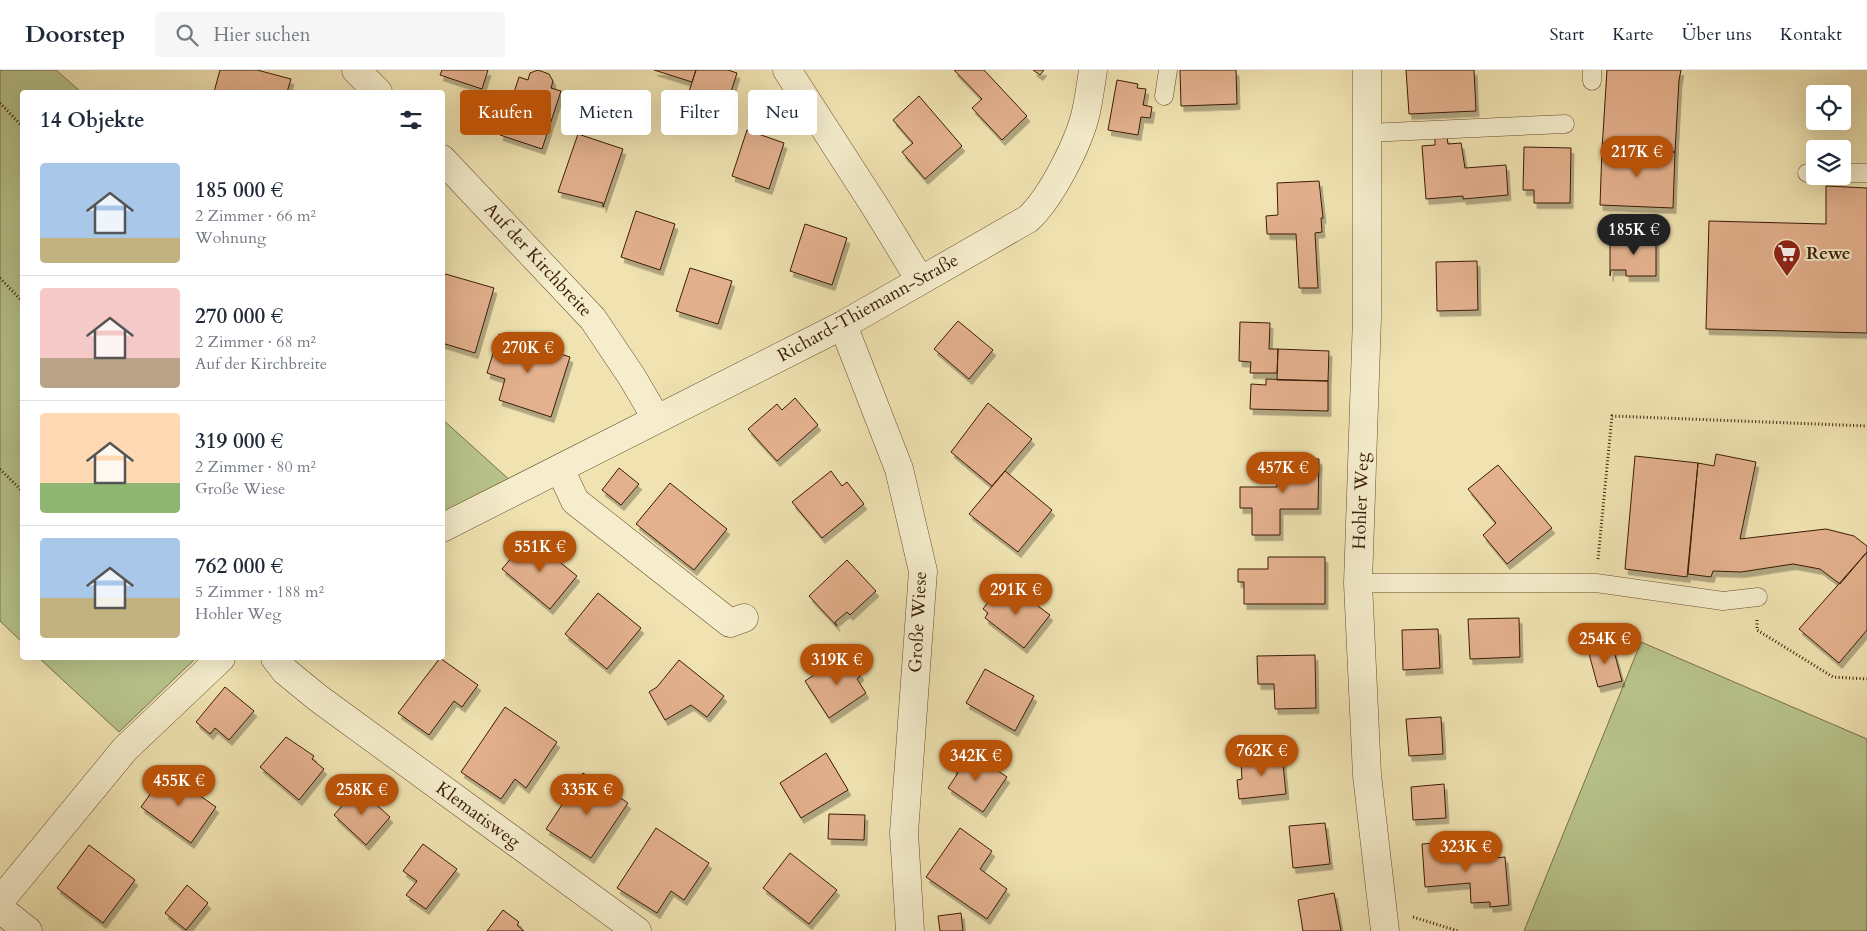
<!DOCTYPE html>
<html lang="de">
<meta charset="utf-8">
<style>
body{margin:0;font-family:Cardo,serif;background:#f6f6f7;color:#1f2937;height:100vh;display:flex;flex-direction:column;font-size:19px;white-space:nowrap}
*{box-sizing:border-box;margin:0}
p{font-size:16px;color:#747a83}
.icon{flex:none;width:28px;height:28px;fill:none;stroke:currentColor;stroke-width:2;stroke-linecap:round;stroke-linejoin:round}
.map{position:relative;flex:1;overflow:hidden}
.sheet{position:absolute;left:20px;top:20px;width:425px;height:570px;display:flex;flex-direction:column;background:#fff;border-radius:5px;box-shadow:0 5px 20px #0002}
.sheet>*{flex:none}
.hud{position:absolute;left:460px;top:20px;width:475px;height:45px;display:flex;gap:10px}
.tools{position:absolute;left:1806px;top:15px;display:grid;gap:10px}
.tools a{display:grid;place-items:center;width:45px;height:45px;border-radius:5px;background:#fff;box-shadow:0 5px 20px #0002;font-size:25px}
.price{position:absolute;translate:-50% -42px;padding:0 11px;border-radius:18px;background:#b45309;color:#fff;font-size:16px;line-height:32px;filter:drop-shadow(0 1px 2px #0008)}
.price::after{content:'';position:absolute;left:50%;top:30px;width:15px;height:11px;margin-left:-8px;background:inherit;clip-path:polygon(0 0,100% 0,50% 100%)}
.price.selected{background:#222;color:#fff}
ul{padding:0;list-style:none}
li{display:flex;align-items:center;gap:15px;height:125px;padding:0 20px}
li+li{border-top:1px solid #e0e1e3}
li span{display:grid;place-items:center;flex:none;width:140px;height:100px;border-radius:5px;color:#555}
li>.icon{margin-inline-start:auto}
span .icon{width:60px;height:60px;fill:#fffc;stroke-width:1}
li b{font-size:21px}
h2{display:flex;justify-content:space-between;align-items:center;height:60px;padding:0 20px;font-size:21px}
.tag{padding:0 18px;border-radius:5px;background:#fff;box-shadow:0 5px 20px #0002;font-size:18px;line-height:45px}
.tag.selected{background:#b45309;color:#fff}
header{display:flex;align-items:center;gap:30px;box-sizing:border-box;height:70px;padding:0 25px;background:#fff;border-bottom:1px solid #e0e1e3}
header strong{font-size:24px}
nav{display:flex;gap:28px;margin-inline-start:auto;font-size:18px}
.search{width:350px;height:45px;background:#f6f6f7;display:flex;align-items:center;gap:12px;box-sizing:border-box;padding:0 18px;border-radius:5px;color:#747a83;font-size:19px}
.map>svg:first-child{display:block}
.green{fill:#b8c48c;stroke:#787048}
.building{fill:#e4b18e;stroke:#391b05;filter:url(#shadow)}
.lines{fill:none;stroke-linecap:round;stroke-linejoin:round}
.service-casing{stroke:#674d30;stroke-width:19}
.minor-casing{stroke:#674d30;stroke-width:29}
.path{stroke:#391b05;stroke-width:3;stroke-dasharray:1 2.5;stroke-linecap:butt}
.service{stroke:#f5edcc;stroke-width:18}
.minor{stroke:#f5edcc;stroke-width:28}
.labels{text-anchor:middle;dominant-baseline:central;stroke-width:4;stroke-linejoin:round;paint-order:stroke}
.poi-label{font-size:18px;font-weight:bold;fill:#391b05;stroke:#f5edcc;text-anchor:start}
.street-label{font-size:18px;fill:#391b05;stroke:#f5edcc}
</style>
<header>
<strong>Doorstep</strong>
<div class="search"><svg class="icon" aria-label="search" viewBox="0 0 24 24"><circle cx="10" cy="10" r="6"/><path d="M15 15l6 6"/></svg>Hier suchen</div>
<nav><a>Start</a><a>Karte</a><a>Über uns</a><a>Kontakt</a></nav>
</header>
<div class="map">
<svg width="1867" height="861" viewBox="0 0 1867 861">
<defs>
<filter id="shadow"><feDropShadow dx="3" dy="5.5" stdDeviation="0" flood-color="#0004"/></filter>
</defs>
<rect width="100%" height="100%" fill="#f0e3b1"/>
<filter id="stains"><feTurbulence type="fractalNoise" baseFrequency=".004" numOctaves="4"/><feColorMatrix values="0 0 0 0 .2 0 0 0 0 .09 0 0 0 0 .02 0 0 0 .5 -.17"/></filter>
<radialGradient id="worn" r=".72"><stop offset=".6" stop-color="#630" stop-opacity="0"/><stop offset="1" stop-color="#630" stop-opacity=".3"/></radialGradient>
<path class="green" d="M0,0h56l25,22h-59v550l-22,-21z
M442,349l70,63 -70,32z
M1641,572l226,97v192h-343z
M39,588h157l-77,74z"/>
<path class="building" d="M220,0h37l34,9 -4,13h-73z
M442,0h46l-6,19 -42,-14z
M538,0l11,4 4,7 -2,7 10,3 -19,58 -42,-14 19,-58 9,3 2,-7z
M654,0h42l-4,12z
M696,0h32l9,3 -16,50 -38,-13z
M954,0h30l43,46 -25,24 -30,-32 10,-9z
M1033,0h11l-4,5z
M1180,0h56l1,34 -56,2z
M1406,0h68l2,41 -67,3z
M1607,0h74l-2,10 -4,72 -73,-3z
M1117,10l21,4 -1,4 9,1 -3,16 9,2 -1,6 -1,5 -9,-1 -3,18 -30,-5z
M919,26l43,50 -37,33 -23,-27 11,-9 -20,-23z
M747,60l37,13 -15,46 -37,-13z
M578,64l45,15 -20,58v-4l-45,-11z
M1447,67l1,7 13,-1 4,25 41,-3 2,30 -45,4v-3l-37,3 -4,-53 13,-1v-7z
M1524,77l47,1 -1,55h-36v-13h-11z
M1602,79l73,3 -2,56 -73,-3z
M1319,111l4,37h-2l1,14 -7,1 3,55h-19l-3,-54h-29l-1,-18 12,-1 -1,-32z
M1826,116l41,2v145l-161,-4 3,-108 117,3z
M636,141l39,13 -15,46 -39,-13z
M805,154l42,14 -15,47 -42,-14z
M1610,167l46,1v38h-30v-6h-15l-1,6z
M1477,191l1,49 -41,1 -1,-49z
M690,198l42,13 -14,43 -42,-13z
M442,203l52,15 -19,65 -33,-10z
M958,251l35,29 -24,29 -35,-30z
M1240,252l30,1 -1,26h9l-1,24h-27l1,-11 -12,-1z
M499,264l71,23 -19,60 -52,-17 6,-21 -18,-6z
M1278,279l51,2 -1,30 -51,-1z
M1266,309l62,2v30l-78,-2 1,-25 15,1z
M795,328l23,27 -41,36 -29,-32 29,-25 5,6z
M988,333l44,36 -40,47 -41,-34z
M1716,384l40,8 -16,77 86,-10 28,7 13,10v6l-27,32 -20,-15 -27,-5 -52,8 -28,-1 -2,6 -23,-3 10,-111 16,3z
M1635,386l63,7 -11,114 -62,-8z
M1277,388l42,1 -1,50h-38v26h-28v-27h-12v-21h37z
M1498,395l54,63 -45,36 -24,-29 13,-12 -28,-34z
M619,398l20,16 -18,21 -19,-15z
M831,401l11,15 5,-4 17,22 -42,34 -30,-36z
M1005,401l47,39 -34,42 -49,-38z
M670,413l57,46 -33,41 -58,-46z
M529,467l48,39 -27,33 -48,-40z
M1867,482v78l-28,33 -40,-34z
M1268,487h57v47h-81v-22h-6v-13h30z
M847,490l29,31 -26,24 -3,-3 -12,10 2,4 -28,-30z
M1014,518l36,27 -26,33 -39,-30 3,-5 -5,-4 13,-18 10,8z
M598,523l43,35 -34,41 -42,-35z
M1519,548l1,39 -50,2 -2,-40z
M1438,559l2,39 -37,2 -1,-40z
M1612,574l10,37 -24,6 -10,-37z
M847,583l14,22 -4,4 9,14 -37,25 -24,-37z
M1315,585l1,53 -41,1 -1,-25h-16l-1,-28z
M440,588l38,27 -16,22 -8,-6 -25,34 -31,-22z
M679,590l45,36 -17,21 -16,-12 -26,15 -16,-28 8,-5z
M985,599l49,27 -19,35 -49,-28z
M225,617l29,24 -25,29 -14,-12 -5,6 -14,-12z
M505,637l52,35 -31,46 -11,-9 -14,20 -40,-27z
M1441,647l2,37 -34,2 -3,-37z
M286,667l28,19 -2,3 12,10 -25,31 -39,-33z
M826,683l22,37 -47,28 -21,-35z
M963,683l17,13 3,-5 24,16 -24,35 -35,-24 10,-15 -6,-4z
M1282,684l4,40 -47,5 -2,-19 5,-1 -1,-17 5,-1v-4z
M166,702l50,35 -25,36 -50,-36z
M583,703l45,30 -37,55 -45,-29z
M1444,714l2,34 -33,2 -2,-33z
M358,718l32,29 -24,28 -32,-30z
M829,744l36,1 -1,25 -36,-1z
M1325,753l5,41 -37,4 -4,-42z
M656,758l53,35 -25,37 -13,-9 -14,22 -40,-25z
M960,758l32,23 -12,18 27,20 -20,30 -61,-42z
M1459,771l1,20 45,-4 4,48 -19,2v-5l-19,1 -1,-20 -45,4 -3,-43z
M423,774l34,25 -31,40 -20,-14 11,-14 -14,-10z
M89,775l46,35 -32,43 -46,-35z
M790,783l47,37 -28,34 -46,-36z
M187,815l21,18 -22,27 -21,-17z
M1334,823l7,38h-38l-5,-31z
M503,840l16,12 -2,3 7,6h-37z
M961,843l2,18h-23l-2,-15z"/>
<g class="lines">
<g class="service-casing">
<path id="service" d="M1592,11v-11
M1164,26l4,-26
M1367,63l198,-9
M1807,103h8
M1842,103h25
M1358,513h238l127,18 35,-4"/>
</g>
<g class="minor-casing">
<path id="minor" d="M356,0l22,22
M787,0l89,138 44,72
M1367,0v247l-9,266 9,192 18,156
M442,89l151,160 39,58 24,41
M843,255l56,144 24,102 -19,262 6,98
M560,399l15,32 155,122 14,-5
M442,458l401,-203 185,-106c23,-21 51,-76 58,-107 3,-14 5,-28 7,-42
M275,588l10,13 33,27 319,233
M0,831l125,-152 96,-91
M0,839l28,22"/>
</g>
<path class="path" d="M0,33l22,23
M0,208l22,23
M0,399l22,22
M1598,489l14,-143 255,10
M1757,550v10l76,47 34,2
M1413,847l45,14"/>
<use href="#service" class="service"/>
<use href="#minor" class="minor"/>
</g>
<defs>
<g id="supermarket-pin" transform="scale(1.4375)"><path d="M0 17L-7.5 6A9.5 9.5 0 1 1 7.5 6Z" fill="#8f2418" stroke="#f5edcc"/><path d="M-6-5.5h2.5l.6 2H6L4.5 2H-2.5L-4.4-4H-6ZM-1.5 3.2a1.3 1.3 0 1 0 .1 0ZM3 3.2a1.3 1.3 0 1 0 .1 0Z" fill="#fff"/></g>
</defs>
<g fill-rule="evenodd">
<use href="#supermarket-pin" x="1787" y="183"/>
</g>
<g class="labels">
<g class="poi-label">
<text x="1806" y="183">Rewe</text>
</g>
<g class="street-label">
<text transform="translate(538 190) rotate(47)">Auf der Kirchbreite</text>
<text transform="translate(868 238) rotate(-29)">Richard-Thiemann-Straße</text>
<text transform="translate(1361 431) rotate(-88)">Hohler Weg</text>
<text transform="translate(918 552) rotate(-87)">Große Wiese</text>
<text transform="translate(478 745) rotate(36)">Klematisweg</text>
</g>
</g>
<rect width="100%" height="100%" filter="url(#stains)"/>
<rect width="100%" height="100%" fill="url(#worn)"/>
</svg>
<div class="tools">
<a><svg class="icon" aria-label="locate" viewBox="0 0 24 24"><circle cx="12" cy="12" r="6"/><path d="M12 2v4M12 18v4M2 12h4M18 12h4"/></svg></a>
<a><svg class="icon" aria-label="layers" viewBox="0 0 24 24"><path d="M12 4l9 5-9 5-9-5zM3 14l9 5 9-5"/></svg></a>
</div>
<b class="price" style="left:1637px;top:108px">217K €</b>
<b class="price selected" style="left:1634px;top:186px">185K €</b>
<b class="price" style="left:528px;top:304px">270K €</b>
<b class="price" style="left:1283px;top:424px">457K €</b>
<b class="price" style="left:540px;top:503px">551K €</b>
<b class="price" style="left:1016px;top:546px">291K €</b>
<b class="price" style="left:1605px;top:595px">254K €</b>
<b class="price" style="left:837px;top:616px">319K €</b>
<b class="price" style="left:1262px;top:707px">762K €</b>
<b class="price" style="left:976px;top:712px">342K €</b>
<b class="price" style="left:179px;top:737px">455K €</b>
<b class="price" style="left:362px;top:746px">258K €</b>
<b class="price" style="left:587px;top:746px">335K €</b>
<b class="price" style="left:1466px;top:803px">323K €</b>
<div class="hud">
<a class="tag selected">Kaufen</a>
<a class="tag">Mieten</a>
<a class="tag">Filter</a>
<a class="tag">Neu</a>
</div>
<section class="sheet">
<h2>14 Objekte<svg class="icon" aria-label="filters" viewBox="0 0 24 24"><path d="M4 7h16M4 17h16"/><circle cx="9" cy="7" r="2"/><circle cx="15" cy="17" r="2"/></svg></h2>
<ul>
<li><span style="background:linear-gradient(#a9c7e8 75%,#c2b280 0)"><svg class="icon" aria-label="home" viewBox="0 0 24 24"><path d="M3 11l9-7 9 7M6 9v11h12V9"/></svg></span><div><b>185 000 €</b><p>2 Zimmer · 66 m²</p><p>Wohnung</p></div></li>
<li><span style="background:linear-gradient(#f6c9c9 70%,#b9a48a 0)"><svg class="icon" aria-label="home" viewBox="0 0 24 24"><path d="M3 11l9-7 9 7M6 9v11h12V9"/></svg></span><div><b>270 000 €</b><p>2 Zimmer · 68 m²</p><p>Auf der Kirchbreite</p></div></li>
<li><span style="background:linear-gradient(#ffd9b3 70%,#8fb573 0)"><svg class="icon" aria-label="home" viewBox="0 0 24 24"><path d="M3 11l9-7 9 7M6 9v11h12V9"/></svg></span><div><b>319 000 €</b><p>2 Zimmer · 80 m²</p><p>Große Wiese</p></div></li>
<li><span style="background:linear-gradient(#a9c7e8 60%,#c2b280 0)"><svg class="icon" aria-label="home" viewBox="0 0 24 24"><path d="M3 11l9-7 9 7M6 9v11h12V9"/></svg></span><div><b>762 000 €</b><p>5 Zimmer · 188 m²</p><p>Hohler Weg</p></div></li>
</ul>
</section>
</div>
